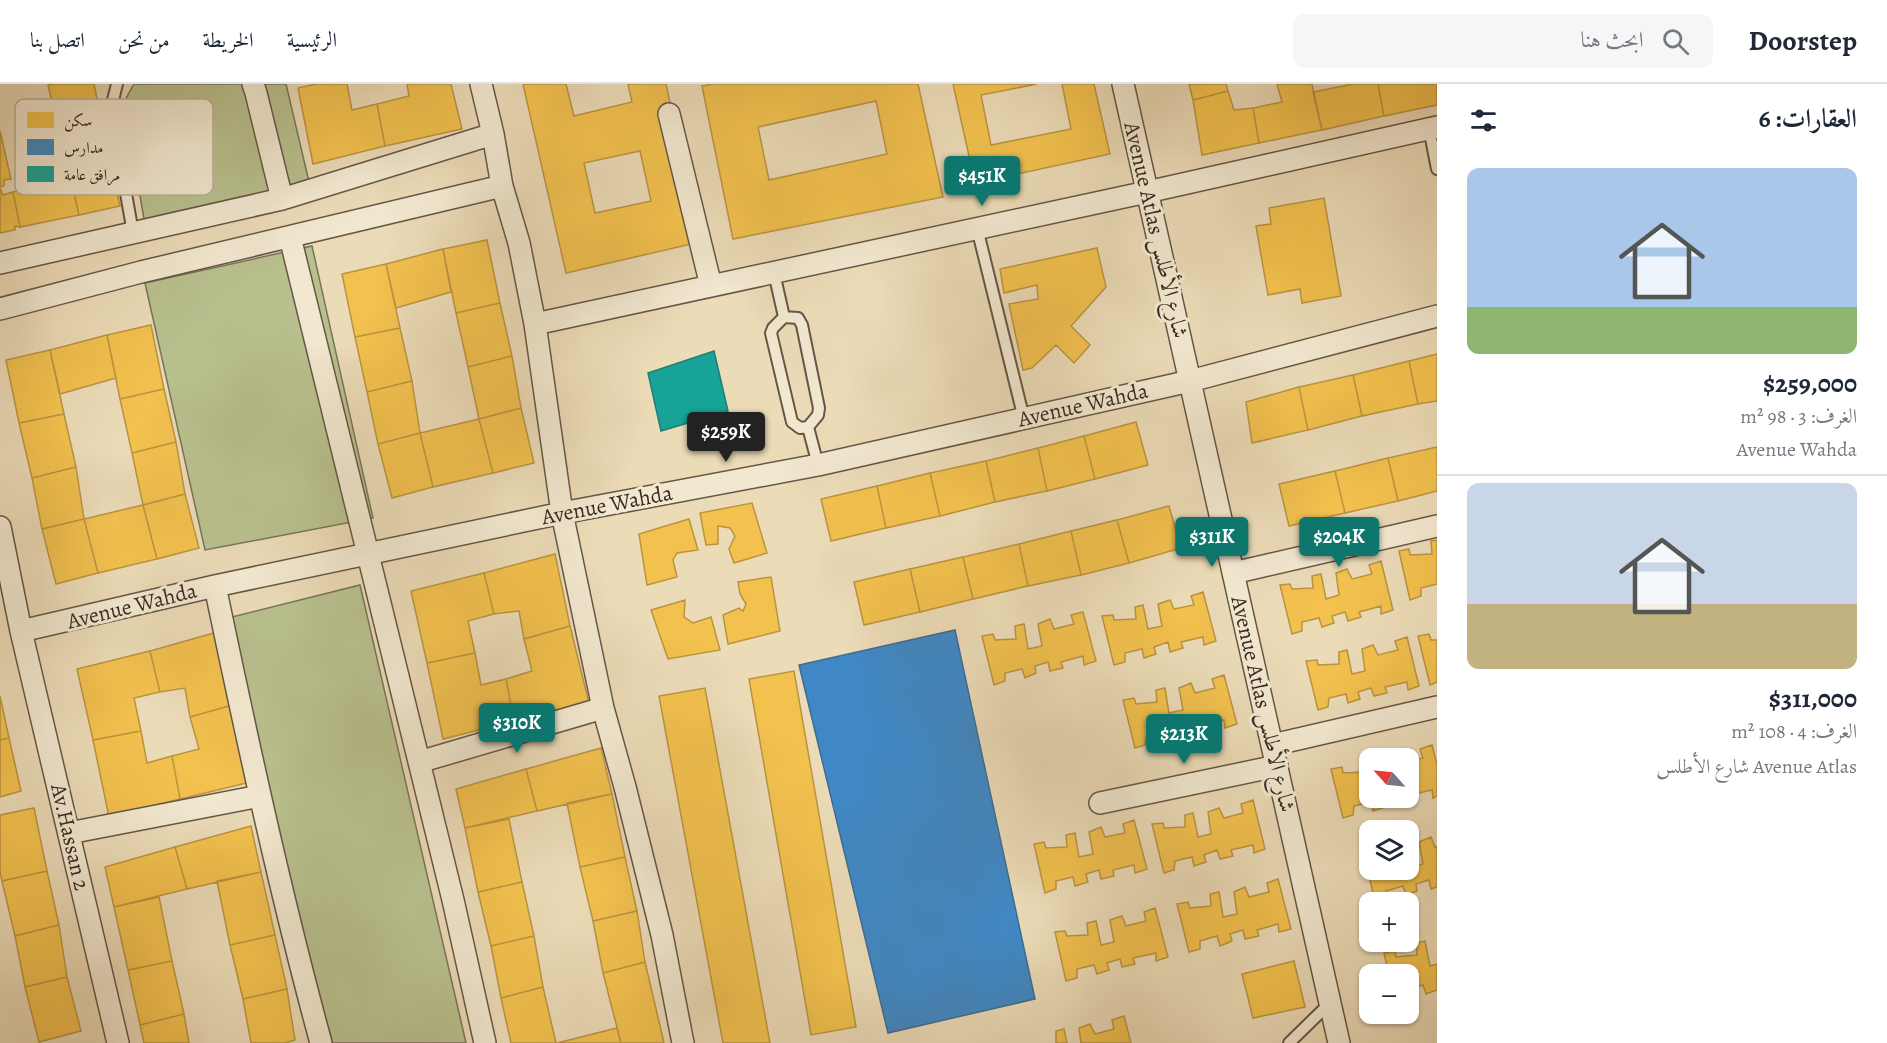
<!DOCTYPE html>
<html lang="ar">
<meta charset="utf-8">
<style>
body{margin:0;font-family:Alegreya,Amiri,serif;background:#f6f6f7;color:#1f2937;direction:rtl;height:100vh;display:flex;flex-direction:column;font-size:22px;white-space:nowrap}
*{box-sizing:border-box;margin:0}
p{font-size:20px;color:#747a83}
.icon{flex:none;width:33px;height:33px;fill:none;stroke:currentColor;stroke-width:2;stroke-linecap:round;stroke-linejoin:round}
.map{position:relative;flex:1;overflow:hidden;direction:ltr}
.side{display:flex;flex-direction:column;background:#fff;width:450px}
.side>*{flex:none}
.needle{width:39px;rotate:297deg}
.buttons{position:absolute;left:1359px;top:664px;display:grid;gap:12px}
.buttons a{display:grid;place-items:center;width:60px;height:60px;border-radius:12px;background:#fff;box-shadow:0 2px 4px #0004;font-size:30px}
.price{position:absolute;translate:-50% -51px;padding:0 14px;border-radius:6px;background:#0f766e;color:#fff;font-size:20px;line-height:39px;filter:drop-shadow(0 2px 3px #0008)}
.price::after{content:'';position:absolute;left:50%;top:36px;width:18px;height:14px;margin-left:-9px;background:inherit;clip-path:polygon(0 0,100% 0,50% 100%)}
.price.current{background:#222;color:#fff}
ul{padding:0;list-style:none}
li{display:grid;align-content:center;gap:12px;height:318px;padding:0 30px}
li+li{border-top:2px solid #e0e1e3}
li span{display:grid;place-items:center;height:186px;border-radius:12px;color:#555}
li>.icon{margin-inline-start:auto}
span .icon{width:108px;height:108px;fill:#fffc;stroke-width:1}
li b{font-size:26px}
h2{display:flex;justify-content:space-between;align-items:center;height:72px;padding:0 30px;font-size:26px}
header{display:flex;align-items:center;gap:36px;box-sizing:border-box;height:84px;padding:0 30px;background:#fff;border-bottom:2px solid #e0e1e3}
header strong{font-size:28px}
nav{display:flex;gap:33px;margin-inline-start:auto;font-size:21px}
.search{width:420px;height:54px;background:#f6f6f7;display:flex;align-items:center;gap:15px;box-sizing:border-box;padding:0 21px;border-radius:12px;color:#747a83;font-size:22px}
main{display:flex;flex:1;min-height:0}
.map>svg:first-child{display:block}
.green{fill:#b8c08e;stroke:#797458;stroke-width:1.5}
.homes{fill:#f2c14e;stroke:#bb9341;stroke-width:1.5;fill-rule:evenodd}
.schools{fill:#3f88c5;stroke:#3e6c94;stroke-width:1.5}
.public{fill:#17a398;stroke:#227e75;stroke-width:1.5}
.lines{fill:none;stroke-linecap:round;stroke-linejoin:round}
.lane-casing{stroke:#665647;stroke-width:14}
.street-casing{stroke:#665647;stroke-width:24}
.lane{stroke:#f2e8d0;stroke-width:10}
.street{stroke:#f2e8d0;stroke-width:21}
.labels{text-anchor:middle;dominant-baseline:central;stroke-width:6;stroke-linejoin:round;paint-order:stroke}
.street-label{font-size:22px;fill:#3a2922;stroke:#f2e8d0}
.key{fill:#f2e8d0;stroke:#bbaf9c;stroke-width:1.5}
.key-label{font-size:16px;fill:#3a2922}
</style>
<header>
<strong>Doorstep</strong>
<div class="search"><svg class="icon" aria-label="search" viewBox="0 0 24 24"><circle cx="10" cy="10" r="6"/><path d="M15 15l6 6"/></svg>ابحث هنا</div>
<nav><a>الرئيسية</a><a>الخريطة</a><a>من نحن</a><a>اتصل بنا</a></nav>
</header>
<main>
<section class="side">
<h2>العقارات: 6<svg class="icon" aria-label="filters" viewBox="0 0 24 24"><path d="M4 7h16M4 17h16"/><circle cx="9" cy="7" r="2"/><circle cx="15" cy="17" r="2"/></svg></h2>
<ul>
<li><span style="background:linear-gradient(#a9c7e8 75%,#8fb573 0)"><svg class="icon" aria-label="home" viewBox="0 0 24 24"><path d="M3 11l9-7 9 7M6 9v11h12V9"/></svg></span><div><b>$259,000</b><p>الغرف: 3 · 98 m²</p><p>Avenue Wahda</p></div></li>
<li><span style="background:linear-gradient(#c9d6e8 65%,#c2b280 0)"><svg class="icon" aria-label="home" viewBox="0 0 24 24"><path d="M3 11l9-7 9 7M6 9v11h12V9"/></svg></span><div><b>$311,000</b><p>الغرف: 4 · 108 m²</p><p>Avenue Atlas شارع الأطلس</p></div></li>
</ul>
</section>
<div class="map">
<svg width="1437" height="959" viewBox="0 0 1437 959">
<rect width="100%" height="100%" fill="#ebdbb7"/>
<filter id="stains"><feTurbulence type="fractalNoise" baseFrequency=".00333" numOctaves="4"/><feColorMatrix values="0 0 0 0 .2 0 0 0 0 .09 0 0 0 0 .02 0 0 0 .5 -.17"/></filter>
<radialGradient id="worn" r=".72"><stop offset=".6" stop-color="#630" stop-opacity="0"/><stop offset="1" stop-color="#630" stop-opacity=".3"/></radialGradient>
<path class="green" d="M134,0h152l24,102 -165,39 -21,-123z
M312,162l61,272 -168,32 -60,-267z
M360,501l106,458h-147l-91,-425z"/>
<path class="homes" d="M53,0h41l16,78 -42,7 -20,-84z
M316,0h31l5,26 25,-6 8,42 -72,18 -15,-76z
M407,0h44l11,45 -77,17 -8,-42 32,-8z
M523,0h43l8,32 58,-14 -4,-18h38l34,158 -134,31zM640,67l11,50 -56,12 -11,-50z
M713,0h205l25,113 -210,42 -31,-153zM876,17l11,53 -118,26 -11,-53z
M953,0h84l-56,11 10,50 80,-16 -9,-45h32l16,70 -135,29z
M1189,0h37l2,7 -35,9z
M1277,0h35l10,46 -63,13 -6,-35 29,-6z
M1353,0h25l6,32 -62,14 -9,-38z
M1378,0h59v21l-53,11z
M1228,7l6,19 19,-2 6,35 -57,12 -9,-55z
M0,47l11,48 -7,1v6l-4,1z
M110,78l10,44 -41,9 -8,-34 14,2 -3,-16z
M64,89v11l7,-3 8,34 -59,12 -7,-35 7,-2 -2,-7z
M0,104l3,7 10,-3 7,35 -5,-1v4l-15,3z
M1324,114l17,98 -39,7 -2,-14 -32,6 -12,-69 15,-2 -2,-16z
M487,156l13,63 -44,10 -13,-64z
M1097,164l9,39 -35,39 19,19 -16,18 -18,-18 -24,23 -9,2 -14,-66 29,-5 -1,-14 -33,8 -4,-24z
M443,165l8,43 -55,16 -10,-44z
M386,180l14,64 -45,9 -13,-63z
M500,219l12,53 -44,11 -12,-54z
M151,241l13,64 -44,10 -13,-64z
M400,244l12,53 -45,11 -12,-55z
M107,251l9,43 -56,16 -10,-44z
M50,266l14,64 -45,9 -13,-63z
M1437,270v47l-19,3 -9,-43z
M512,272l9,52 -42,11 -11,-52z
M1409,277l9,43 -56,12 -9,-41z
M1353,291l9,41 -54,14 -9,-43z
M412,297l8,52 -42,11 -11,-52z
M1299,303l9,43 -56,13 -6,-41z
M164,305l12,53 -44,11 -12,-54z
M521,324l13,55 -41,10 -14,-54z
M64,330l12,53 -44,11 -13,-55z
M479,335l14,54 -60,14 -13,-54z
M1136,338l12,43 -53,14 -11,-43z
M420,349l13,54 -41,11 -14,-54z
M1084,352l11,43 -48,12 -9,-43z
M176,358l9,52 -42,11 -11,-52z
M1437,363v44l-39,10 -10,-43z
M1038,364l9,43 -52,11 -9,-41z
M1388,374l10,43 -53,12 -10,-42z
M986,377l9,41 -55,14 -10,-43z
M76,383l8,52 -42,10 -10,-51z
M1335,387l10,42 -56,13 -10,-42z
M930,389l10,43 -54,12 -9,-42z
M877,402l9,42 -55,13 -10,-42z
M185,410l14,54 -42,11 -14,-54z
M752,419l15,50 -33,10 -5,-14 6,-13 -5,-8 -12,-2v18l-12,1 -6,-32z
M143,421l14,54 -59,14 -14,-54z
M1169,422l12,42 -52,15 -12,-43z
M84,435l14,54 -42,11 -14,-55z
M689,435l9,31 -21,3 -4,7 4,17 -30,8 -8,-51z
M1117,436l12,43 -48,12 -10,-44z
M1071,447l10,44 -53,11 -9,-42z
M1437,456v44l-16,4v8l-11,4 -11,-49 10,-2 1,6 22,-1 -1,-13z
M1019,460l9,42 -55,13 -10,-42z
M555,470l15,72 -46,13 -5,-28 -25,3 -10,-41z
M963,473l10,42 -53,13 -10,-43z
M1381,477l12,49 -12,4v-8l-22,6 2,5 -13,4 -3,-9 -13,4 2,7 -12,4 -3,-9 -17,4v9l-10,3 -12,-49 10,-1 2,5 21,-1 -1,-12 9,-2 5,25 13,-4 -3,-22 11,-4 5,10 20,-5 -3,-9z
M910,485l10,43 -56,13 -10,-43z
M484,489l10,41 -26,7 7,32 -48,10 -16,-72z
M771,493l9,54 -52,13 -5,-29 16,-7 4,3 3,-7 -6,-10 -2,-12z
M1203,508l13,49 -12,4 -1,-8 -22,5 2,6 -13,4 -2,-10 -14,5 2,7 -12,4 -2,-9 -17,4v9l-11,3 -12,-49 11,-1 1,5 22,-1 -1,-12 8,-2 5,24 14,-3 -4,-22 12,-4 4,9 20,-4 -3,-9z
M685,516l-1,17 9,6 18,-6 9,33 -52,9 -17,-49z
M1083,528l13,49 -12,4 -1,-9 -22,6 2,6 -13,3 -2,-9 -13,4 1,7 -11,5 -3,-9 -17,4v8l-11,4 -12,-49 11,-2 2,6 21,-1 -1,-13 9,-2 4,25 14,-3 -4,-22 12,-5 4,10 20,-5 -3,-9z
M570,542l19,77 -75,18 -8,-42 26,-8 -8,-32z
M221,547l15,73 -46,13 -5,-29 -25,4 -10,-41z
M1429,550l2,6h6v42l-7,3 -12,-49z
M1407,553l12,49 -11,4 -1,-8 -22,5 2,6 -13,3 -3,-8 -13,4 2,7 -12,4 -2,-9 -17,4 -1,9 -10,3 -12,-49 11,-1 1,5 21,-1v-12l8,-2 5,24 13,-3 -3,-22 11,-4 5,10 20,-5 -3,-9z
M150,567l10,41 -26,6 7,33 -48,9 -16,-71z
M475,569l6,32 25,-6 8,42 -71,18 -16,-76z
M794,587l62,356 -45,8 -62,-356z
M1224,591l13,49 -12,4 -1,-8 -22,6 2,6 -13,3 -2,-9 -13,4 2,7 -13,4 -2,-9 -17,5 -1,8 -10,3 -12,-48 11,-2 2,6 21,-2 -1,-12 9,-2 4,25 14,-3 -4,-22 12,-5 4,10 20,-5 -3,-9z
M705,604l65,355h-47l-64,-347z
M0,612l9,42 -9,2z
M236,620l19,77 -75,18 -8,-43 27,-7 -9,-32z
M141,647l6,32 25,-7 8,43 -71,18 -16,-77z
M9,654l12,53 -21,6v-57z
M1432,661l5,20v31l-4,2 -1,-8 -22,5 2,6 -13,3 -2,-6h11v-37l15,-3 -3,-9z
M601,664l11,46 -75,17 -11,-42z
M1372,674l-2,1v39h18l-5,2 2,7 -12,4 -2,-9 -17,4 -1,9 -10,3 -12,-49 11,-2 1,6 22,-1 -1,-13z
M526,685l11,42 -72,17 -9,-39z
M612,710l13,63 -45,10 -13,-64z
M1253,716l12,49 -11,4 -1,-8 -22,5 2,6 -13,3 -3,-9 -13,5 2,7 -12,4 -2,-9 -17,4 -1,9 -10,3 -12,-49 11,-1 1,5 21,-1v-12l8,-2 5,24 13,-3 -3,-22 11,-4 5,10 19,-5 -2,-9z
M34,724l13,63 -45,10 -2,-10v-56z
M509,735l13,63 -44,10 -13,-64z
M1134,736l13,49 -12,4 -1,-8 -21,5 1,6 -13,3 -2,-9 -13,4 2,8 -13,4 -2,-9 -17,4v8l-11,4 -11,-49 10,-2 2,6 21,-1 -1,-12 9,-2 4,24 14,-3 -4,-22 12,-5 4,10 20,-4 -2,-9z
M251,742l10,46 -74,17 -12,-42z
M1431,753l4,10 2,-1v41l-6,2 -2,-9 -13,4 1,7 -11,4 -3,-9 -17,5v8l-11,3 -11,-48 6,-1v17h38v-6l1,3 14,-3 -4,-22z
M175,763l12,42 -73,18 -9,-40z
M625,773l12,54 -44,10 -13,-54z
M47,787l12,54 -44,11 -13,-55z
M261,788l14,63 -45,10 -13,-64z
M1278,795l13,50 -12,3 -1,-8 -21,6 2,6 -14,3 -2,-9 -13,4 2,7 -12,5 -3,-10 -17,5v8l-11,3 -12,-48 11,-2 2,6 21,-2 -1,-12 9,-2 4,25 14,-3 -3,-22 11,-5 4,10 20,-5 -2,-9z
M522,798l12,54 -43,10 -13,-54z
M159,813l13,64 -44,9 -14,-63z
M1155,824l13,49 -12,4v-8l-23,5 2,6 -13,3 -2,-8 -13,4 2,7 -12,4 -3,-9 -17,4v9l-11,3 -11,-49 10,-1 2,5 21,-1 -1,-12 9,-2 5,24 13,-3 -4,-22 12,-4 4,10 20,-5 -2,-9z
M637,827l8,51 -42,11 -10,-52z
M59,841l8,52 -42,10 -10,-51z
M275,851l12,54 -44,10 -13,-54z
M534,852l9,51 -42,11 -10,-52z
M1425,857l5,25 7,-2v26l-11,4 -3,-9 -15,4v-14h-19l-5,-22 11,-2 1,6 21,-2v-12z
M172,877l12,53 -44,11 -12,-55z
M1294,877l11,46 -52,11 -11,-44z
M645,878l19,81h-43l-18,-70z
M67,893l14,54 -42,11 -14,-55z
M543,903l13,56h-45l-10,-45z
M287,905l8,51 -10,3h-34l-8,-44z
M184,930l5,29h-45l-4,-18z
M1124,932l7,27h-50l-2,-15 11,-4 5,10 19,-5 -2,-9z
M617,944l4,15h-64z
M1064,945l3,14h-11v-12z"/>
<path class="schools" d="M955,546l80,369 -147,34 -89,-368z"/>
<path class="public" d="M714,267l14,60 -67,20 -13,-58z"/>
<g class="lines">
<g class="lane-casing">
<path id="lane" d="M117,0l-5,20 1,16 20,113
M1429,44l8,41
M977,144l47,191
M774,189l10,44
M784,233l14,1 4,7 17,83 -1,7 -10,12 -8,1 -8,-6 -21,-89 2,-5z
M808,343l10,38
M1289,959l41,-40"/>
</g>
<g class="street-casing">
<path id="street" d="M253,0l3,9 26,106
M481,0l12,50 9,52 17,57 16,81 27,189 41,195 22,79 37,148 21,108
M1123,0l216,959
M669,30l42,172
M290,153l163,663 32,143
M0,179l282,-64 211,-65
M0,225l141,-37 361,-86
M535,240l612,-132 290,-65
M0,443l21,104 97,412
M1233,489l204,-47
M215,502c32,153 65,306 106,457
M21,547l194,-45 347,-73 256,-48 372,-84 247,-65
M1272,661l165,-38
M419,678l184,-54
M1100,719l177,-37
M69,749l191,-37"/>
</g>
<use href="#lane" class="lane"/>
<use href="#street" class="street"/>
</g>
<g class="labels">
<g class="street-label">
<text transform="translate(1156 146) rotate(77)">Avenue Atlas شارع الأطلس</text>
<text transform="translate(1083 321) rotate(-13)">Avenue Wahda</text>
<text transform="translate(607 421) rotate(-11)">Avenue Wahda</text>
<text transform="translate(132 522) rotate(-14)">Avenue Wahda</text>
<text transform="translate(1263 620) rotate(77)">Avenue Atlas شارع الأطلس</text>
<text transform="translate(70 753) rotate(77)">Av.Hassan 2</text>
</g>
</g>
<rect x="15" y="15" width="198" height="96" rx="9" class="key"/>
<rect x="27" y="28" width="27" height="16" fill="#f2c14e"/>
<rect x="27" y="55" width="27" height="16" fill="#3f88c5"/>
<rect x="27" y="82" width="27" height="16" fill="#17a398"/>
<g class="key-label">
<text x="64" y="42">سكن</text>
<text x="64" y="69">مدارس</text>
<text x="64" y="96">مرافق عامة</text>
</g>
<rect width="100%" height="100%" filter="url(#stains)"/>
<rect width="100%" height="100%" fill="url(#worn)"/>
</svg>
<div class="buttons">
<a><svg class="needle" viewBox="-14 -14 28 28"><path d="M0-13l5 13h-10z" fill="#e53935"/><path d="M0 13l5-13h-10z" fill="#747a83"/></svg></a>
<a><svg class="icon" aria-label="layers" viewBox="0 0 24 24"><path d="M12 4l9 5-9 5-9-5zM3 14l9 5 9-5"/></svg></a>
<a>+</a>
<a>−</a>
</div>
<b class="price" style="left:982px;top:123px">$451K</b>
<b class="price current" style="left:726px;top:379px">$259K</b>
<b class="price" style="left:1212px;top:484px">$311K</b>
<b class="price" style="left:1339px;top:484px">$204K</b>
<b class="price" style="left:517px;top:670px">$310K</b>
<b class="price" style="left:1184px;top:681px">$213K</b>
</div>
</main>
